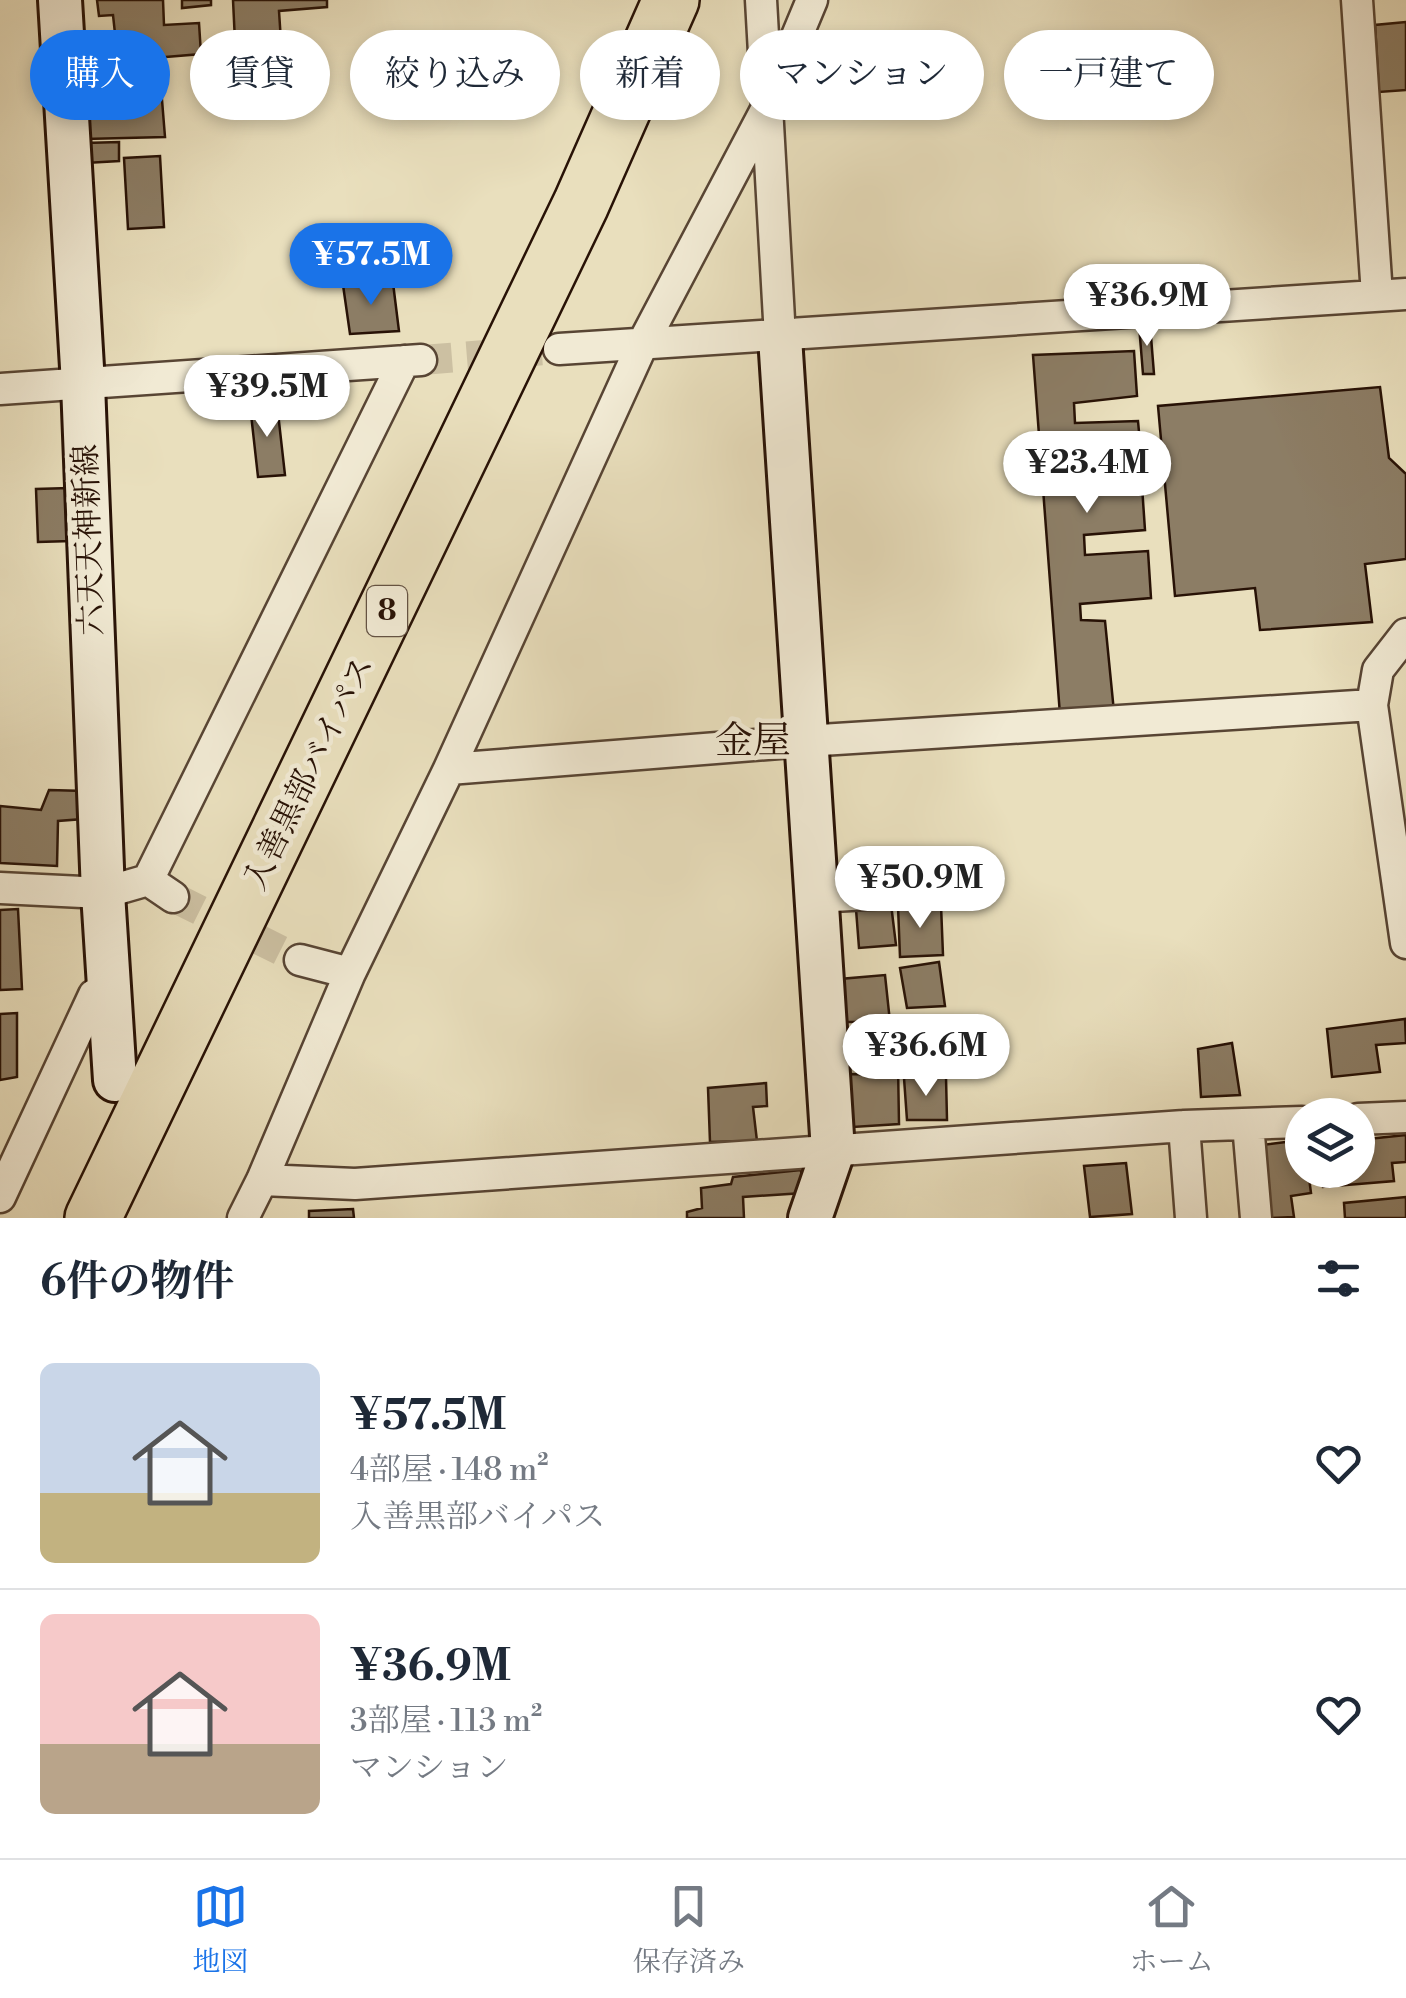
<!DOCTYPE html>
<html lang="ja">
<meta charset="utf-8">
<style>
body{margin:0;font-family:"Libre Bodoni","Noto Serif JP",serif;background:#f6f6f7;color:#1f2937;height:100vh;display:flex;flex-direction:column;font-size:38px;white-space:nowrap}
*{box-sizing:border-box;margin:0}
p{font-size:32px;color:#747a83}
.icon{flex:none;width:55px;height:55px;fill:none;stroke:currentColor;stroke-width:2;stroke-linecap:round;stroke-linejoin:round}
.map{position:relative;height:1218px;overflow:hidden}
.details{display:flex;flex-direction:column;background:#fff;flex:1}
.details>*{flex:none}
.top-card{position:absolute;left:30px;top:30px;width:1348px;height:90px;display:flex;gap:20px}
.controls{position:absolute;left:1285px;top:1098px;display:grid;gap:20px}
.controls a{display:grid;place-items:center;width:90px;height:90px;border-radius:50%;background:#fff;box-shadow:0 5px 15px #0003;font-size:50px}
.price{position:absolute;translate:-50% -85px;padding:0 22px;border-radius:35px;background:#fff;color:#222;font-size:32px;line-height:65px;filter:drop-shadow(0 2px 5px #0008)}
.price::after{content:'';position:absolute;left:50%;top:60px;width:30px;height:22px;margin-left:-15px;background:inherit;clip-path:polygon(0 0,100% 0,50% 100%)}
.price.selected{background:#1a73e8;color:#fff}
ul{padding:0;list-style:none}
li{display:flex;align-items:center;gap:30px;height:250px;padding:0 40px}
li+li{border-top:2px solid #e0e1e3}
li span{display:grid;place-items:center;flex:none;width:280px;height:200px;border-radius:15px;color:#555}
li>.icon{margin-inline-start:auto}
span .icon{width:120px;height:120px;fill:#fffc;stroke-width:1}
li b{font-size:42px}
h2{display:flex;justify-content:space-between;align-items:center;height:120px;padding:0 40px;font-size:42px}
.pill{padding:0 35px;border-radius:45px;background:#fff;box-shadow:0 5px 15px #0003;font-size:35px;line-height:90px}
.pill.selected{background:#1a73e8;color:#fff}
.tab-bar{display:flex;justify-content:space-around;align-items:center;height:140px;border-top:2px solid #e0e1e3;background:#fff;font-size:28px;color:#747a83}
.tab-bar a{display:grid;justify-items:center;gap:5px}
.tab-bar .selected{color:#1a73e8}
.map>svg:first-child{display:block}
.building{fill:#8c7d65;stroke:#281206;stroke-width:2.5}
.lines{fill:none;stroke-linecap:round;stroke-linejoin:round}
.street-tunnel{stroke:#ccc0a2;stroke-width:30;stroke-dasharray:30 15;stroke-linecap:butt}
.street-casing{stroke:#584534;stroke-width:35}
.secondary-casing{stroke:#281206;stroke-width:48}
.highway-casing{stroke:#281206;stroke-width:60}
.street{stroke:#f1ead4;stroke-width:30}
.secondary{stroke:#f1ead4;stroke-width:42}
.highway{stroke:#e9dfbd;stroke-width:55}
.labels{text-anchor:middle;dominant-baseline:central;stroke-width:9;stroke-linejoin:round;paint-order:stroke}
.shield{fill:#f1ead4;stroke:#645344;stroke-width:2.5}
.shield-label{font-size:30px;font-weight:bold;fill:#281206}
.street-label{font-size:32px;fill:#281206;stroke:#f1ead4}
.quarter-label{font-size:38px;fill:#281206;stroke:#f1ead4}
</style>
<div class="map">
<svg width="1406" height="1218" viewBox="0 0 1406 1218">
<rect width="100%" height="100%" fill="#e9dfbd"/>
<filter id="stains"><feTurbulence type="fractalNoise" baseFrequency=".002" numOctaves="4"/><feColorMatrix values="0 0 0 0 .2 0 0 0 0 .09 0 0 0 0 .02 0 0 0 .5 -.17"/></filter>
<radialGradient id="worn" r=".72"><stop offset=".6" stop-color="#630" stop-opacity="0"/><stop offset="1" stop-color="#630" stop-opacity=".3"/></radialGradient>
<path class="building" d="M97,0h66l1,25 35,-2 2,31 -83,7 -5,-46 -14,1z
M182,0h29v5l-29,3z
M233,0h94v7l-48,4 3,46 -46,5z
M1406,22v68l-27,2 -4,-67z
M160,75l5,62 -80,2 -2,-28 24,-2 -1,-28z
M119,142v19l-33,2 -1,-20z
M160,156l4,71 -36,2 -4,-71z
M393,283l6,48 -49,3 -7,-49z
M1150,324l4,50h-11l-4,-49z
M1134,351l3,45 -63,7 1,20 63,-2 4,44 -66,4 3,21 63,-4 3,44 -61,5 1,20 63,-4 3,47 -71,6 1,16 24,1 9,91 -54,3 -27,-360z
M1380,387l9,71 17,16v85l-41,5 7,58 -112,8 -5,-42 -80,8 -17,-190z
M277,404l8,71 -27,2 -8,-72z
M69,488l2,53 -33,1 -2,-53z
M49,790l36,1 -2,28 -25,2 -1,45 -57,-3v-57l41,4z
M891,904l5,41 -37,3 -3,-39z
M941,905l2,50 -43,2 -2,-51z
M18,909l4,80 -22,1v-80z
M939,962l6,44 -38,2 -7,-40z
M885,975l5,47h-46l-4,-43z
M17,1013v64l-17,3v-66z
M1405,1019l1,24 -30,2 4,27 -48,5 -5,-48z
M1232,1043l8,52 -39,2 -3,-48z
M898,1064l1,60 -46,3 -3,-53 34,1v-10z
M946,1077l1,43h-40l-3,-42z
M766,1083l1,23 -14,1 4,34 -47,1 -2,-54z
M1406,1135v27l-14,1 2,18 -71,6 -2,-17h37v-30z
M1302,1140v30h6l3,23 -20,3 3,21 -23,1 -9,-73z
M1126,1163l6,51 -42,3 -6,-51z
M801,1170l2,23 -60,4 1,21h-57v-6l15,-4 -1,-20 30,-4 2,-7z
M1406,1197v21h-61l-1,-15z
M353,1209l1,9h-45v-7z"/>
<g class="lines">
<path class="street-tunnel" d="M422,360l137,-11
M173,897l127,63"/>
<g class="street-casing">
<path id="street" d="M761,0l19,337
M1357,0l20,295
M559,349l847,-55
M0,389l421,-29
M1406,634l-28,36 -6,35 34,238
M449,769l193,-424 125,-237 45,-108
M148,880l256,-519
M0,888l103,5 45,-13 25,17
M815,897l125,-7
M300,960l50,13 99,-204 356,-28 567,-36
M825,1049l126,-6
M1358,1119l48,-2
M1248,1124l8,94
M1184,1126l7,92
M262,1180l93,4 829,-58 118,-4
M0,1197l94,-202 18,-5
M243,1218l19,-38 88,-207"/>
</g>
<g class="secondary-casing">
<path id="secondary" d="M60,0l23,384 20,509 12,187
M780,337l53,814 -23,67"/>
</g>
<g class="highway-casing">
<path id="highway" d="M93,1218l488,-1014 90,-204"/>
</g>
<use href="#street" class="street"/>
<use href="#secondary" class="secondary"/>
<use href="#highway" class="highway"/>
</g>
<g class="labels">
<rect class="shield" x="367" y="586" width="40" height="50" rx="8"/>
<g class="shield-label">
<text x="387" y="611">8</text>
</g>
<g class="street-label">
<text transform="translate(89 540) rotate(-92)">六天天神新線</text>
<text transform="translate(309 773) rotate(-64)">入善黒部バイパス</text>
</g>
<g class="quarter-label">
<text x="753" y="741">金屋</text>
</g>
</g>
<rect width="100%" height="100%" filter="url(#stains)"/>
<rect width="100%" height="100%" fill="url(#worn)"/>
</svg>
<div class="controls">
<a><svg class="icon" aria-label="layers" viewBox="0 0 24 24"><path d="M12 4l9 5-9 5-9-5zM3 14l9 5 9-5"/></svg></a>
</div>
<b class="price selected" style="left:371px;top:308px">¥57.5M</b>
<b class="price" style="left:1147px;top:349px">¥36.9M</b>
<b class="price" style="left:267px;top:440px">¥39.5M</b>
<b class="price" style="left:1087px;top:516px">¥23.4M</b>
<b class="price" style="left:920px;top:931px">¥50.9M</b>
<b class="price" style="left:926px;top:1099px">¥36.6M</b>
<div class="top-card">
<a class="pill selected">購入</a>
<a class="pill">賃貸</a>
<a class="pill">絞り込み</a>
<a class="pill">新着</a>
<a class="pill">マンション</a>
<a class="pill">一戸建て</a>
</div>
</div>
<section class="details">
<h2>6件の物件<svg class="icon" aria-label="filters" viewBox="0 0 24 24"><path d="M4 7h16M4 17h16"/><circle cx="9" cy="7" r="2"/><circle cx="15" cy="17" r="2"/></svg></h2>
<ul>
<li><span style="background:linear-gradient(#c9d6e8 65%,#c2b280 0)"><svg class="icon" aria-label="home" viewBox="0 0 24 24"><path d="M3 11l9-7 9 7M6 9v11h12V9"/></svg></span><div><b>¥57.5M</b><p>4部屋 · 148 m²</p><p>入善黒部バイパス</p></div><svg class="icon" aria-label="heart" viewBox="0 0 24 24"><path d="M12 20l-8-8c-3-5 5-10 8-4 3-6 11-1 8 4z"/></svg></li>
<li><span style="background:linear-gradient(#f6c9c9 65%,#b9a48a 0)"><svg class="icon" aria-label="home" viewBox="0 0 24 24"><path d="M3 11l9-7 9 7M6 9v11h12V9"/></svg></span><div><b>¥36.9M</b><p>3部屋 · 113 m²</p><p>マンション</p></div><svg class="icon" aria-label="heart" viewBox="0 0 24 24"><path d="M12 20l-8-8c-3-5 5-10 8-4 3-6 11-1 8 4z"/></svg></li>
</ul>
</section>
<nav class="tab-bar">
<a class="selected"><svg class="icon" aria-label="map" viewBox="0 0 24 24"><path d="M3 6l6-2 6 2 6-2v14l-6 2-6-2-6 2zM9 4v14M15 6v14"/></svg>地図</a>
<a><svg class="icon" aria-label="saved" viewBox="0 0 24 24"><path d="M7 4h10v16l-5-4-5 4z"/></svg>保存済み</a>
<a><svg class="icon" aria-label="home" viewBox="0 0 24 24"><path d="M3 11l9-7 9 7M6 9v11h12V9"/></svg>ホーム</a>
</nav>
